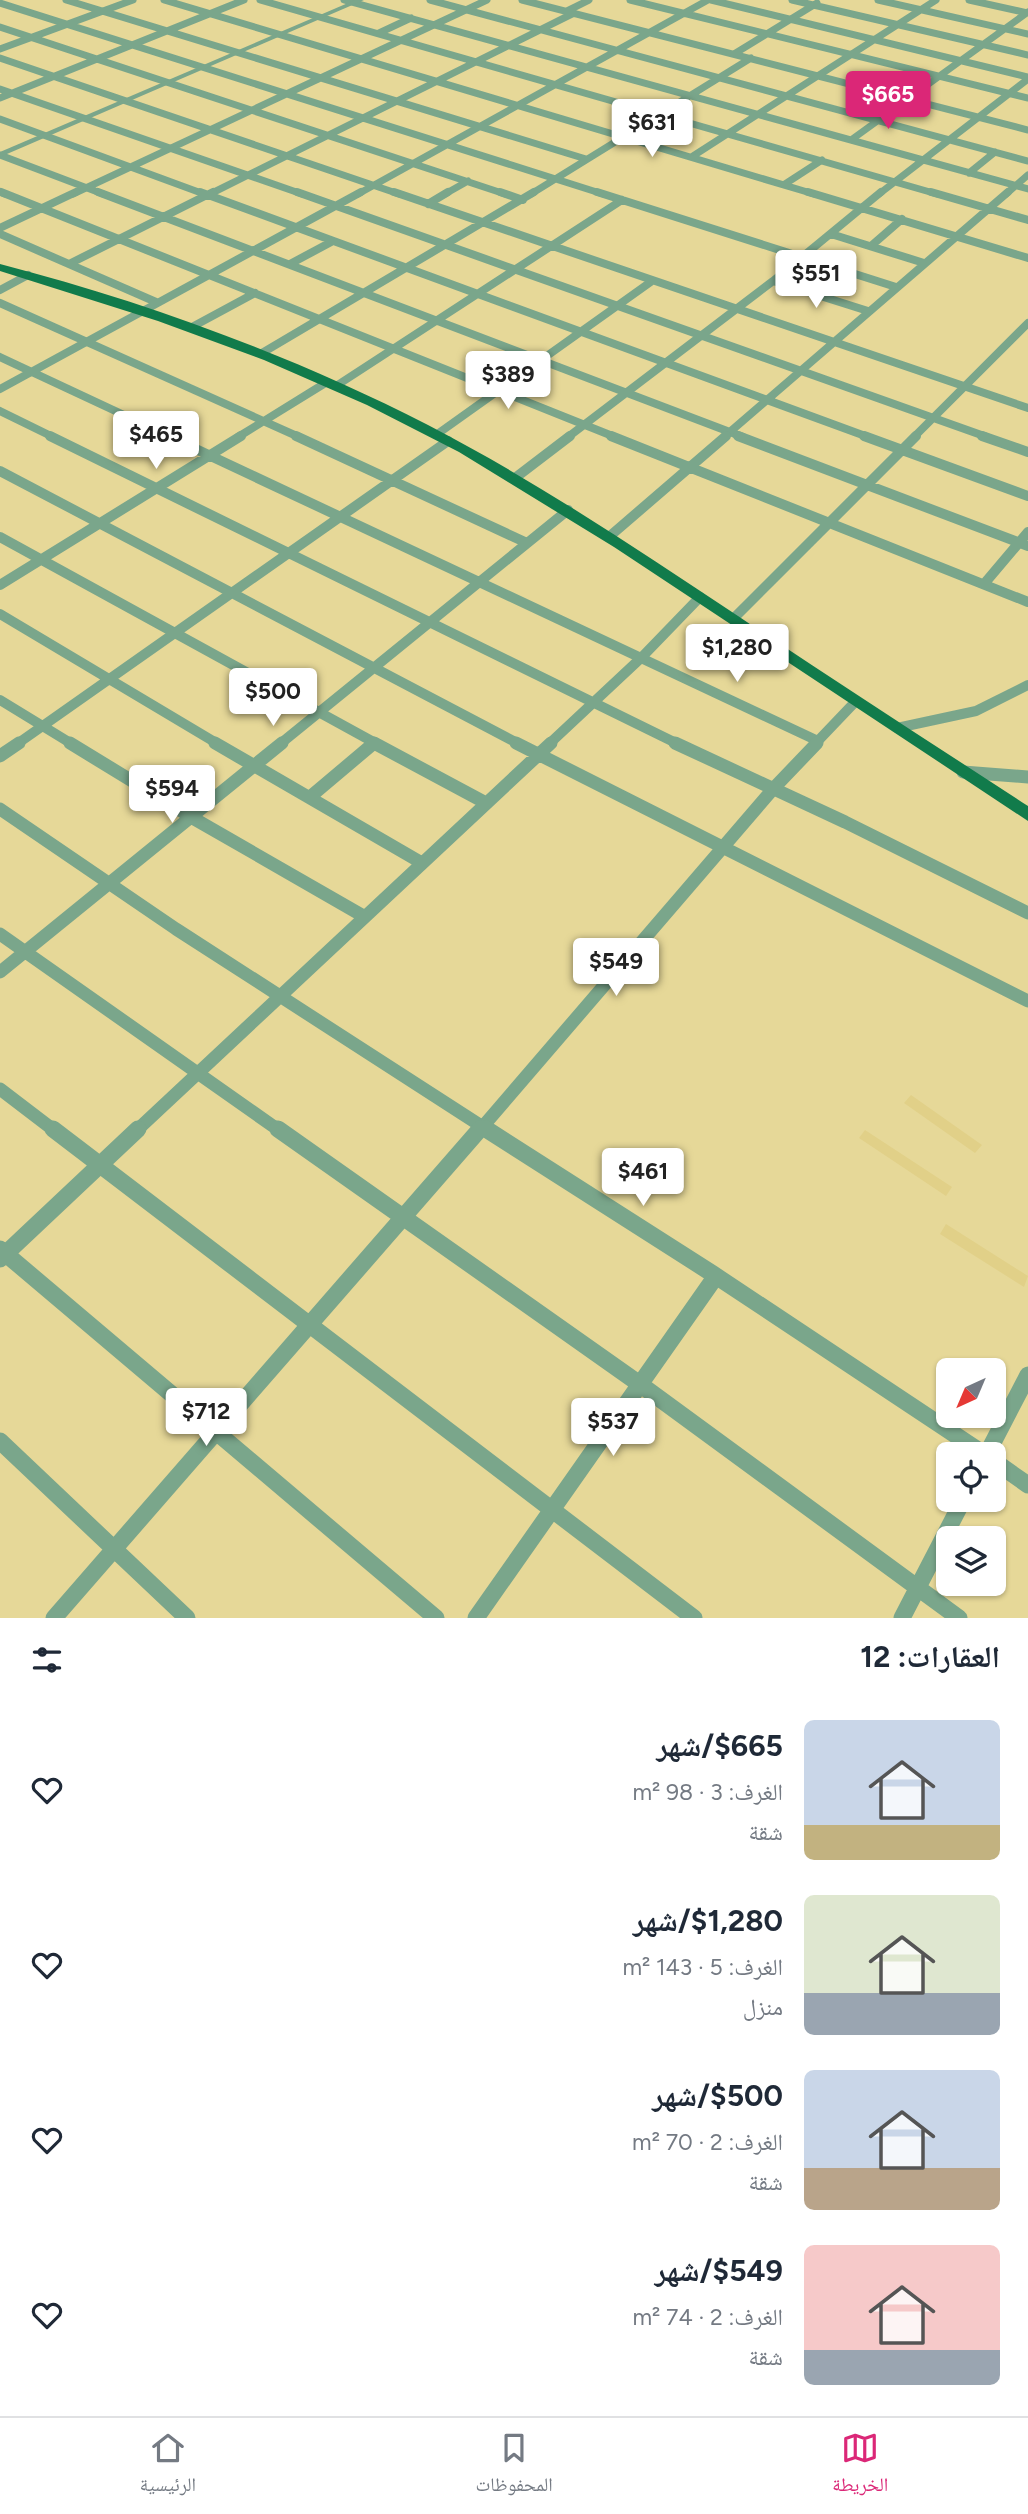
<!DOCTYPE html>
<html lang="ar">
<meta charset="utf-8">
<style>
body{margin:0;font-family:Figtree,"Noto Naskh Arabic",sans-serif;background:#f6f6f7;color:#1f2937;direction:rtl;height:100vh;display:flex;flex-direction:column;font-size:26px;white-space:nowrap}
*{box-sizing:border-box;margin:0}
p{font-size:23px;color:#747a83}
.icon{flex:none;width:38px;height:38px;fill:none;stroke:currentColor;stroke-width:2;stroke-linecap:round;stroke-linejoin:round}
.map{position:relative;height:1618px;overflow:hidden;direction:ltr}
.details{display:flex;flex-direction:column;background:#fff;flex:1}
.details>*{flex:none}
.needle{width:46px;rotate:224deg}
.controls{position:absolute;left:936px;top:1358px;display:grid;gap:14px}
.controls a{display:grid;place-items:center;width:70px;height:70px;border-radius:10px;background:#fff;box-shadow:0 2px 5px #0004;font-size:35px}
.price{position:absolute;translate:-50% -60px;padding:0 16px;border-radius:7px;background:#fff;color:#222;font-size:23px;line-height:46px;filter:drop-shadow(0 2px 4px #0008)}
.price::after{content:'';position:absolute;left:50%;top:42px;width:21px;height:16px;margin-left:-10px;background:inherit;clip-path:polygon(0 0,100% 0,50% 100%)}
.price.current{background:#db2777;color:#fff}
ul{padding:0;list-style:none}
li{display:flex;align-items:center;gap:21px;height:175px;padding:0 28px}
li span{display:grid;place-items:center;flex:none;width:196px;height:140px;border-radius:10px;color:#555}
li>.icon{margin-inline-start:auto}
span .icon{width:84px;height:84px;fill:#fffc;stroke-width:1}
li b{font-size:30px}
h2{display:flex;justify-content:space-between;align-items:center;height:84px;padding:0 28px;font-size:30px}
.menu{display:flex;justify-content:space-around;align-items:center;height:98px;border-top:2px solid #e0e1e3;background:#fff;font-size:19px;color:#747a83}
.menu a{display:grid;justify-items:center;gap:4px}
.menu .current{color:#db2777}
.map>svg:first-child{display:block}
.built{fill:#e1d088}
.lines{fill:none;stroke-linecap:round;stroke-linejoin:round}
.minor-far4{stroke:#7aa68b;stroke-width:7}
.minor-far3{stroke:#7aa68b;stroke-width:8}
.minor-far2{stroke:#7aa68b;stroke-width:10}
.minor-far1{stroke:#7aa68b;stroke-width:13}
.minor{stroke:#7aa68b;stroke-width:17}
.tertiary{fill:#7aa68b;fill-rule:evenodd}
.primary{fill:#117b4b;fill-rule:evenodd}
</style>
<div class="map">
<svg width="1028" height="1618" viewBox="0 0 1028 1618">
<rect width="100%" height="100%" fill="#e6d898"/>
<path class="built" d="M911,1095l71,50 -7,8 -71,-50z
M865,1130l87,57 -6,9 -87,-58z
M946,1224l82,52 -4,11 -84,-53z"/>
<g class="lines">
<path class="minor-far4" d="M66,0l520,159
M164,0l650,194
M260,0l677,194
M344,0l684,189
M430,0l598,161
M522,0l506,130
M630,0l398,98
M711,0l317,77
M792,0l236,55
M878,0l150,34
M969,0l59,13
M0,3l603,191
M567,11l22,-11
M0,27l505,167
M379,33l32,-15
M0,49l133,-49
M734,54l83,-51
M0,58l399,136
M0,89l302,105
M0,98l244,-98
M0,119l204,75
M851,140l177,-128
M0,155l103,39
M693,156l243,-156
M969,173l26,-21
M785,184l37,-24
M0,192l5,2
M73,194l414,-194
M210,194l364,-181
M358,194l350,-194
M445,194l23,-13
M531,194l220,-136
M879,194l149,-115
M1006,194l22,-19"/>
<path class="minor-far3" d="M1,192l614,245
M98,192l645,245
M200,192l668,245
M297,192l690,245
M394,192l634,216
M500,192l23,8
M597,192l299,95
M808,192l220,66
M931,192l97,28
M428,204l20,-12
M0,228l76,-36
M0,234l156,68
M831,234l93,29
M871,246l31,-27
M69,264l144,-72
M290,264l43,-23
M773,281l95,30
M0,290l28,-15
M0,303l299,134
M192,327l63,-34
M262,353l272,-161
M0,357l171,80
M336,386l286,-186
M0,389l361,-197
M0,411l53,26
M436,435l216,-154
M238,437l89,-55
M568,437l205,-156 108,-89
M724,437l284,-245
M914,437l114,-114"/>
<path class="minor-far2" d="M50,436l628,308
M168,436l650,305
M296,436l231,107
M611,436l417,166
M738,436l290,110
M864,436l164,60
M982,436l46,16
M0,471l519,273
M515,478l55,-42
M610,536l116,-100
M0,537l377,207
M984,584l44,-52
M0,585l241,-149
M0,614l218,130
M733,619l183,-183
M0,700l72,44
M897,728l79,-17 52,-26
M17,744l431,-303
M280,744l288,-234
M549,744l93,-87 58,-60
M815,744l41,-43"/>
<path class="minor-far1" d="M70,743l121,74 174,100
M215,743l207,120
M374,743l112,60
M516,743l512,258
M675,743l170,79 183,91
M0,756l19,-13
M963,772l65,5
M310,797l64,-54
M0,809l176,120 313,202
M0,934l280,197
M0,972l282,-229
M0,1089l55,42
M136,1131l415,-388
M479,1131l294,-342 44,-46"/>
<path class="minor" d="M53,1129l641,489
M278,1129l363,256 318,233
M486,1129l227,145 271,180
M0,1249l436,369
M0,1259l138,-130
M0,1441l187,177
M987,1454l41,-79
M994,1461l34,24
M54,1618l426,-489
M476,1618l240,-342
M902,1618l61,-118"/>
<path class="tertiary" d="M355,0h9l-364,157v-5z"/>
<path class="primary" d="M0,264c147,38 293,92 428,161 108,56 209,124 310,191 96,64 193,127 290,190v15l-414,-274 -155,-95 -92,-47 -103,-45 -106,-39 -158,-50z"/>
</g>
</svg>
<div class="controls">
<a><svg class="needle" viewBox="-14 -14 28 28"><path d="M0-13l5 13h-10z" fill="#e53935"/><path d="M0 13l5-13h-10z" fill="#747a83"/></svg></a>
<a><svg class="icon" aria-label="locate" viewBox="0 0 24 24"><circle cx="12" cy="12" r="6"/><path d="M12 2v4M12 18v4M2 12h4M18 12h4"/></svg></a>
<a><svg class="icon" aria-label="layers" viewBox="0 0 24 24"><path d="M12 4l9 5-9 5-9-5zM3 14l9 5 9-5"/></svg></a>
</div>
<b class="price current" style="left:888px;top:131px">$665</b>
<b class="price" style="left:652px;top:159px">$631</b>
<b class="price" style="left:816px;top:310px">$551</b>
<b class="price" style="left:508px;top:411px">$389</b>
<b class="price" style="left:156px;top:471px">$465</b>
<b class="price" style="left:737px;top:684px">$1,280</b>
<b class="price" style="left:273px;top:728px">$500</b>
<b class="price" style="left:172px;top:825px">$594</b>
<b class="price" style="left:616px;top:998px">$549</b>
<b class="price" style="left:643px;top:1208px">$461</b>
<b class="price" style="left:206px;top:1448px">$712</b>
<b class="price" style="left:613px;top:1458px">$537</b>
</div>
<section class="details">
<h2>العقارات: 12<svg class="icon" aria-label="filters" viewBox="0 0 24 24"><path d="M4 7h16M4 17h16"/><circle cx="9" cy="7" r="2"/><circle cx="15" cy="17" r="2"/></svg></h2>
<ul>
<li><span style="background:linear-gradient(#c9d6e8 75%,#c2b280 0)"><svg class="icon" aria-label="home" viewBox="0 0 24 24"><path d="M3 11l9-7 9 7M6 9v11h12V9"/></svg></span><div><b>$665/شهر</b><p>الغرف: 3 · 98 m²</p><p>شقة</p></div><svg class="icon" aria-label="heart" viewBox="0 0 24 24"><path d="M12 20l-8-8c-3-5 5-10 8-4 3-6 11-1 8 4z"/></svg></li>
<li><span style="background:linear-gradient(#dfe7d0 70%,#9aa5b1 0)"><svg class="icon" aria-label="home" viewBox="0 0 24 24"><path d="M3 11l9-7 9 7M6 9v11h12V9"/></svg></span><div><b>$1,280/شهر</b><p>الغرف: 5 · 143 m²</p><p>منزل</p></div><svg class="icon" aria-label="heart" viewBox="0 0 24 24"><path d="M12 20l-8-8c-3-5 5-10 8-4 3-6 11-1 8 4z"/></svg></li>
<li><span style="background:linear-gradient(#c9d6e8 70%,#b9a48a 0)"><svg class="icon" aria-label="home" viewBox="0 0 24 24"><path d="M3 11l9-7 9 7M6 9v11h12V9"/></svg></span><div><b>$500/شهر</b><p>الغرف: 2 · 70 m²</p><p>شقة</p></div><svg class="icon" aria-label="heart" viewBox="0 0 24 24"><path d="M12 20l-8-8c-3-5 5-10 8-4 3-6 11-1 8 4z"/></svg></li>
<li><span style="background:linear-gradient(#f6c9c9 75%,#9aa5b1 0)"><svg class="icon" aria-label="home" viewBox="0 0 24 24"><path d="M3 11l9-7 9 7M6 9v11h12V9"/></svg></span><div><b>$549/شهر</b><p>الغرف: 2 · 74 m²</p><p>شقة</p></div><svg class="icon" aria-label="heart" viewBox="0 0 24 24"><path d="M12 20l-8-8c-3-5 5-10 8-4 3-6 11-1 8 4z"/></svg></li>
</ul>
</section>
<nav class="menu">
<a class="current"><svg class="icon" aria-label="map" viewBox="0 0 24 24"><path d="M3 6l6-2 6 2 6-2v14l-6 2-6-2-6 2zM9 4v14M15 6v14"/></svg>الخريطة</a>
<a><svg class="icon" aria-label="saved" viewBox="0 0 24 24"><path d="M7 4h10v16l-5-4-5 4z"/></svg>المحفوظات</a>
<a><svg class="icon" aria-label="home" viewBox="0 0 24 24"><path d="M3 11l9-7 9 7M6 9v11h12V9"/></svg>الرئيسية</a>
</nav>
